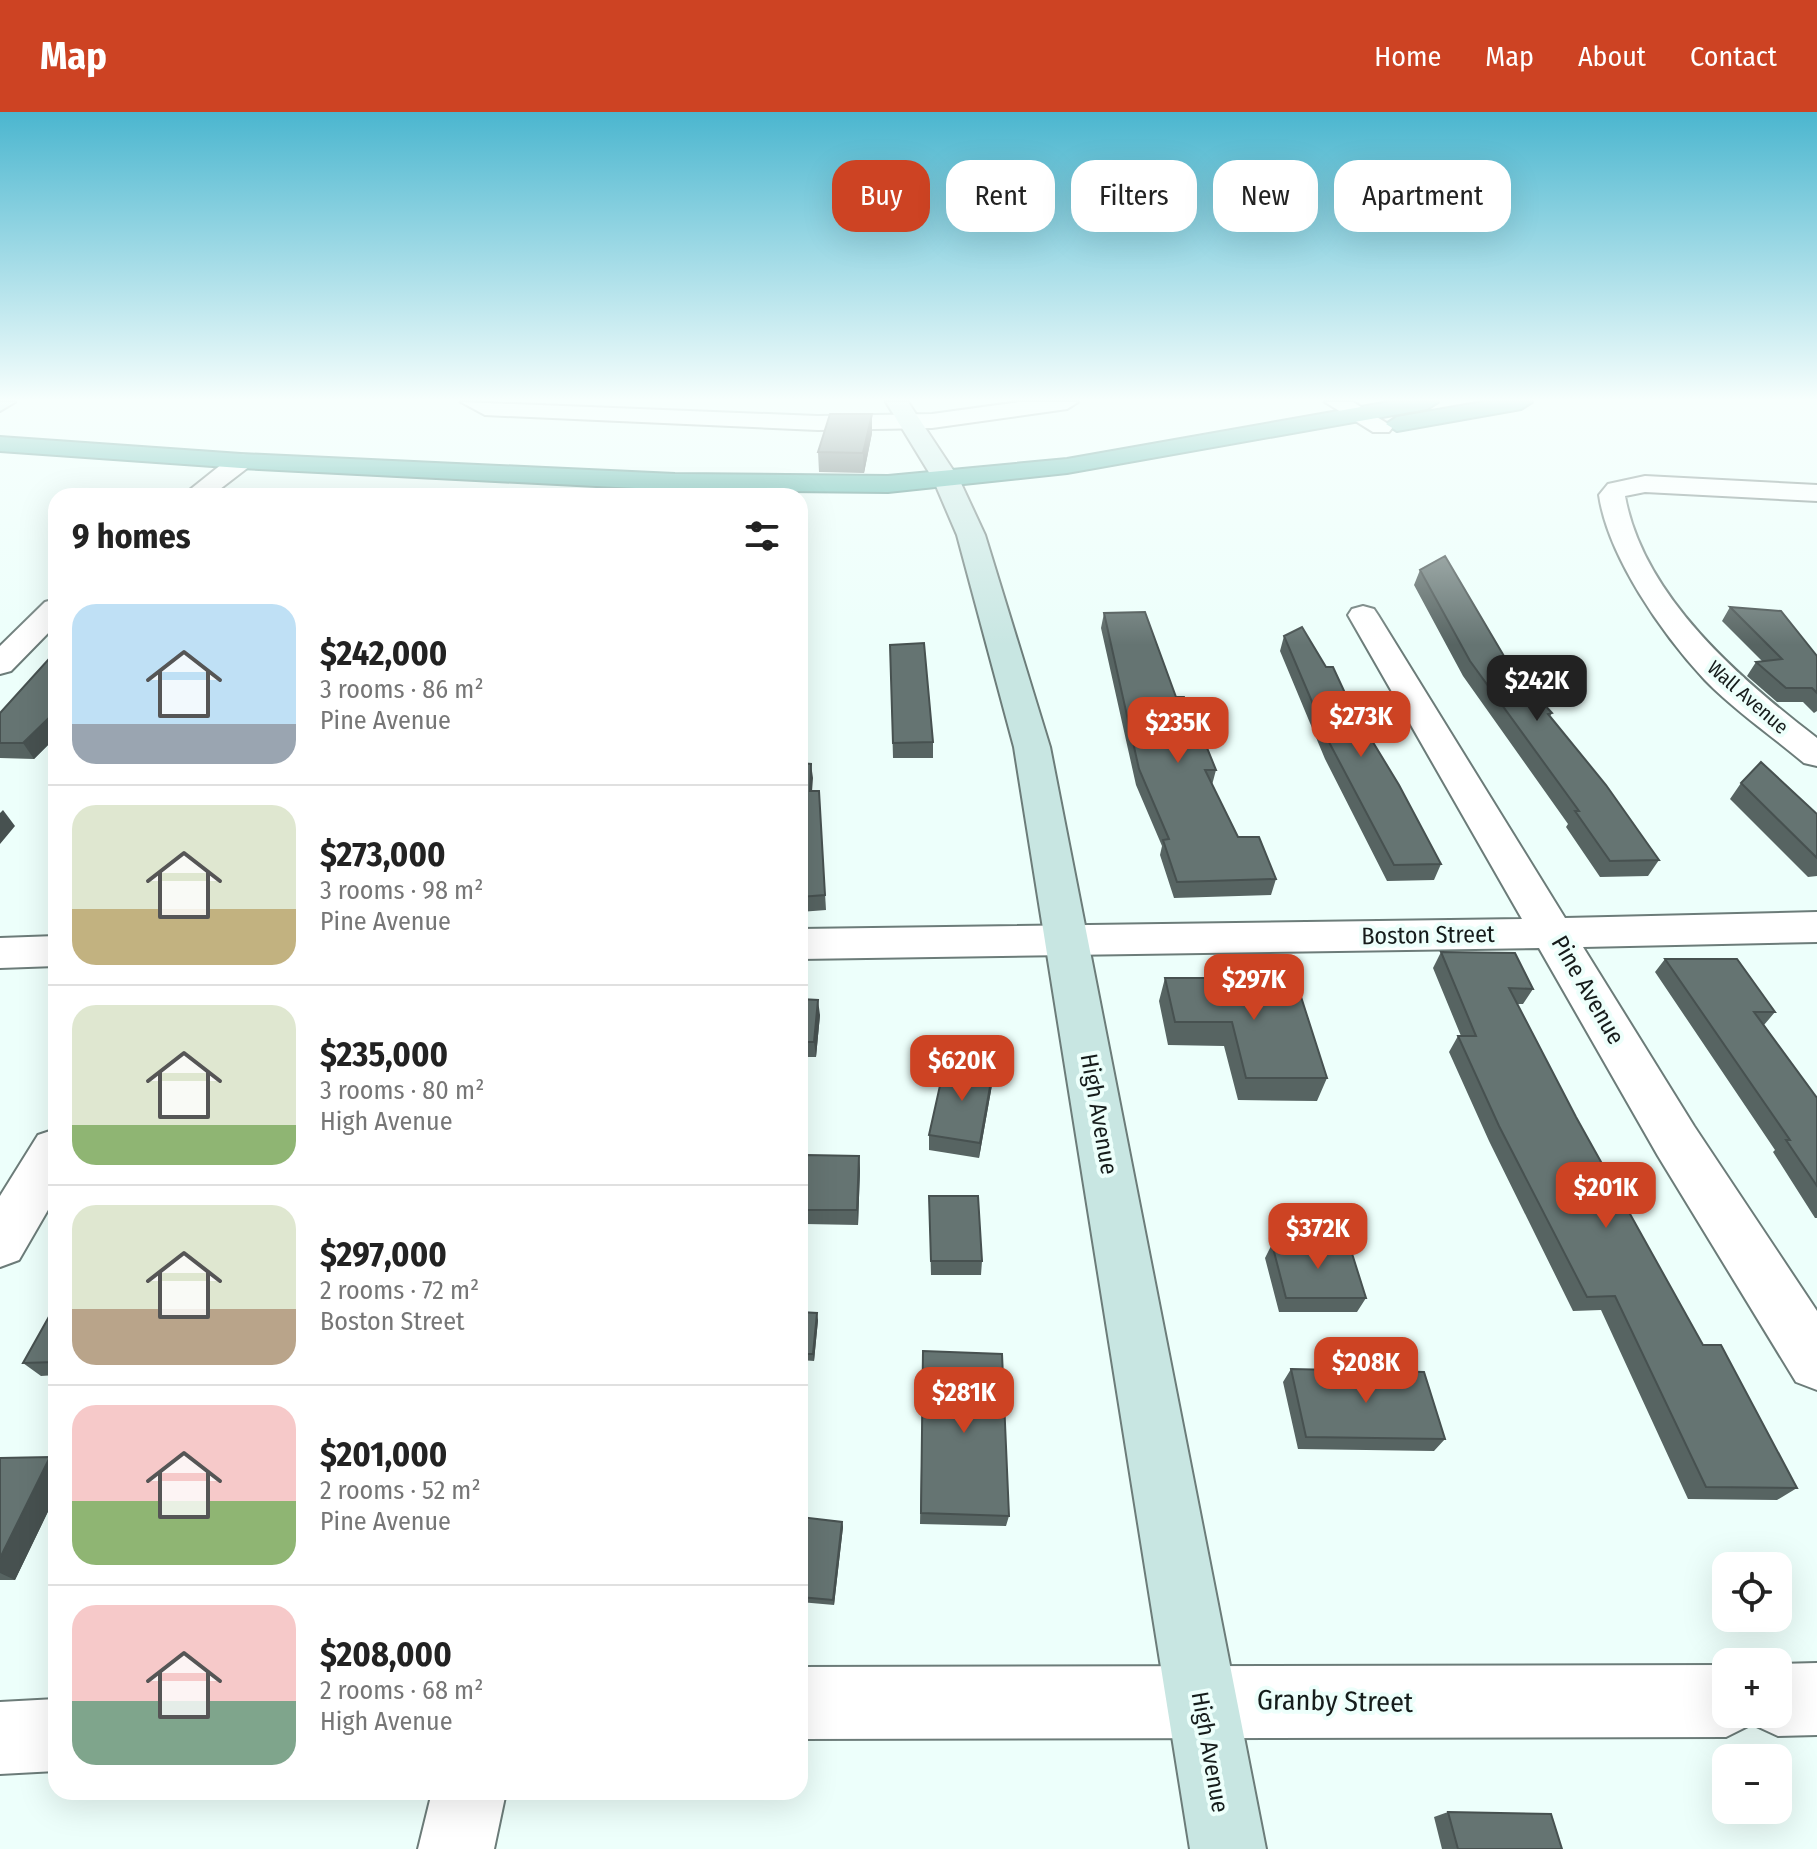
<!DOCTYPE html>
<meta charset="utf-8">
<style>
body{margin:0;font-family:"Fira Sans Condensed",sans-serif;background:#f6f6f6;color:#222;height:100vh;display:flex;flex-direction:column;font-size:30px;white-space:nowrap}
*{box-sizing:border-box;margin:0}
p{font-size:26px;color:#767676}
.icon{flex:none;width:44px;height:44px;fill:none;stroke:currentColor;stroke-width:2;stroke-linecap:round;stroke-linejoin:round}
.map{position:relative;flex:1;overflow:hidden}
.details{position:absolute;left:48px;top:376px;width:760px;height:1312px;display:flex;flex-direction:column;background:#fff;border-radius:24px;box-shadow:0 8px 32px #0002}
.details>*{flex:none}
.banner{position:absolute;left:832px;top:48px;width:760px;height:72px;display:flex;gap:16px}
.buttons{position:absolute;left:1712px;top:1440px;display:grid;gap:16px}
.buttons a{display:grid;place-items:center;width:80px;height:80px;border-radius:16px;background:#fff;box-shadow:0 8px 32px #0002;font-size:40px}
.price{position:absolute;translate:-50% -68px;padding:0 18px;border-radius:16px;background:#cd4323;color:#fff;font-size:26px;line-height:52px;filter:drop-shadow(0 2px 4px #0008)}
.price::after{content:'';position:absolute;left:50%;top:48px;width:24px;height:18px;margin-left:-12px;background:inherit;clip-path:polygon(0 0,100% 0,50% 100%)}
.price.active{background:#222;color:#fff}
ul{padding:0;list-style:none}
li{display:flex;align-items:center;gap:24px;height:200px;padding:0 24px}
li+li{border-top:2px solid #e0e0e0}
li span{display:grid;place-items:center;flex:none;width:224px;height:160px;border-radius:24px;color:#555}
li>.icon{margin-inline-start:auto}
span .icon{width:96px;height:96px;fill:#fffc;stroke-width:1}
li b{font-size:34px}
h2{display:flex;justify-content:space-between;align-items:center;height:96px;padding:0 24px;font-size:34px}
.chip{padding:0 28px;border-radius:24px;background:#fff;box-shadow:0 8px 32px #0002;font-size:28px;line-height:72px}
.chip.active{background:#cd4323;color:#fff}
header{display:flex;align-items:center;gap:48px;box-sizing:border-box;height:112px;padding:0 40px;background:#cd4323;color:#fff}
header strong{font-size:38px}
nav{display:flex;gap:44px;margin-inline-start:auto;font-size:28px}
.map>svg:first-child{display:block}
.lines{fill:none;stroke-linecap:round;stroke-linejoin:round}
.street-casing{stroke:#6c7c79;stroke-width:4}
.secondary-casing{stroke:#6c7c79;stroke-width:4}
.highway-casing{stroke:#357a71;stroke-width:4}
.street{fill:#fff;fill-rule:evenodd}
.secondary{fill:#c8e6e2;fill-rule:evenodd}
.highway{fill:#46ac9f;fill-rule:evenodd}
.wall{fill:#576462}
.shaded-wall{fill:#475150}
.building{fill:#657472;stroke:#475150;stroke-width:2}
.labels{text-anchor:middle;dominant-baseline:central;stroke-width:8;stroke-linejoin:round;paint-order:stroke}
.far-street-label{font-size:20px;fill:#161c1b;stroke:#edfffb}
.street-label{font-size:24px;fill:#161c1b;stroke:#edfffb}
.near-street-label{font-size:28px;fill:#161c1b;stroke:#edfffb}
</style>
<header>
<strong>Map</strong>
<nav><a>Home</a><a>Map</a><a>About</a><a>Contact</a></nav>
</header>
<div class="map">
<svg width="1817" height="1737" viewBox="0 0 1817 1737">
<rect width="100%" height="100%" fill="#edfffb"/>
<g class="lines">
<g class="street-casing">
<path id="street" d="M461,290l357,14 114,-2 87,-12h59l-11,7 -135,19 -114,2 -333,-15z
M1325,290h28l40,25 -4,5h-16z
M241,342l9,2 3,5 -3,5 -39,30h-29l50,-40z
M1645,364l172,9v16l-172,-9 -20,4c18,100 115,183 192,242v28l-13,-3c-33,-28 -69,-52 -99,-83 -42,-45 -97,-123 -106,-185l9,-11z
M56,487v26l-45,46 -11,3v-28l45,-44z
M1363,494l11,3 4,6 187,303 252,-6v30l-234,5 111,179 123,185v79l-21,-8 -138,-226 -119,-208 -739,11v-30l722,-10 -174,-304 4,-6z
M56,824v30l-56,2v-30z
M56,1017v67l-37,64 -19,7v-71l38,-61z
M1817,1551v72l-39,1 -26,-12 -26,13 -926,2v-72l926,-2v49h52v-50z
M56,1587v72l-56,3v-72z
M432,1680h74l-12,57h-76z"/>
</g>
<g class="secondary-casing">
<path id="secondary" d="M0,290h15l-15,9z
M886,290h22l51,77 26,56 65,212 216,1102h-76l-176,-1102 -57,-212 -24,-56z"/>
</g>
<g class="highway-casing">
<path id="highway" d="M1389,290h49l-11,7 -360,64 -179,19 -213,-2 -434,-22 -241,-17v-14l241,17 434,20 213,2 179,-17z
M1483,290h49l-11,7 -124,22 -11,-7 11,-7z"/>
</g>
<use href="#street" class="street"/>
<use href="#secondary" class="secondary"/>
<use href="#highway" class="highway"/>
</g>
<path class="wall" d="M872,321l-8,40 -45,-1 -1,-20z
M1420,458l132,143 -2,3 109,144 -11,16 -48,1 -34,-50 2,-3 -105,-148 -49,-91z
M1730,495l87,49v55l-3,2 -11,-11h-26l-30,-26 9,-14 6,-1 -40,-40z
M1104,501l72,84 20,41 20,32 -4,15 26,52 38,42 -5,16 -97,3 -14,-43 2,-9 -26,-61 -35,-157z
M1284,524l67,70 90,158 -7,16 -47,1 -62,-122 -45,-108z
M890,533l43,97v16h-40z
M56,539v86l-22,22 -34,-1v-45z
M800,651l11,1 1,27h7l7,119 -26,2z
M1741,671l76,31v62l-9,1 -78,-78z
M1441,840l92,37 -10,15h-6l59,113 127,228 94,143 -20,12 -89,-1 -87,-189 -28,1 -84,-170 -40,-89 9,-16h3l-28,-68z
M1665,847l110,53 -11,13 53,73v120h-2l-42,-66 2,-2 -120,-178z
M1165,866l162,100 -10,23 -79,-1 -14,-54 -56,-1 -9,-44z
M800,887l20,16 -4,42h-16z
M992,973l-13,73 -50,-8v-15z
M859,1044l1,14 -2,55 -53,-1 -2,-14z
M929,1084l53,65 -1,14h-50z
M1272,1132l94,54 -9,14h-78l-14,-54z
M56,1192v71l-15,1 -18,-13z
M800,1200l18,8 -4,41 -14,-1z
M923,1239l86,165 -3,10 -86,-2z
M1291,1257l154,70 -11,12 -136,-2 -15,-67z
M50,1345l6,4v34l-41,85h-15v-122z
M800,1405l42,5 1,5 -9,78 -34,-3z
M1448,1700l114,37h-120l-8,-32z"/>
<path class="shaded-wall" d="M872,302v19l-8,40 -1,-20z
M805,543l2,14 -7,56v-24z
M56,599v26l-22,22 -11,-16z
M811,652l2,14 -2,27 -1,-14z
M3,698l12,16 -15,18v-31z
M818,888l2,15 -4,42 -2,-15z
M993,958l-1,15 -13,73 1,-15z
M859,1044l1,14 -2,55 -1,-15z
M817,1201l1,7 -4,41 -1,-7z
M50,1345l6,4v34l-41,85 -15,-7v-15z
M842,1410l1,5 -9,78 -1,-5z"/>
<path class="building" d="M830,302h42l-9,39 -45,-1z
M1445,444l66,112 41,45 -4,1 58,71 53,75 -49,1 -35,-50h4l-109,-150 -50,-91z
M1730,495l51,4 36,45v37l-5,-5h-26l-30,-26 26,-3z
M1145,500l31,85h8l12,41h7l13,32h-11l33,67h21l17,42 -99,3 -14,-42 6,-1 -30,-70 -35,-156z
M1302,515l24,40h7l18,39 48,79 42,79 -47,1 -64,-121 -46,-108z
M924,531l9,99 -40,1 -3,-98z
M56,539v60l-33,32h-23v-30z
M800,543h5l-5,46z
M1761,650l56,52v44l-76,-75z
M800,651l11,1 -1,27h9l6,104 -25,2z
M1441,840l74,1 18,36 -24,-1 67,129 127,228h18l76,143 -91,-1 -91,-191 -28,1 -88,-171 -41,-90h18z
M1665,847h72l38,53h-21l63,86v88l-31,-46h4z
M1165,866h130l32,100h-81l-14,-56h-57z
M800,887l18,1 -4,42h-14z
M945,951l48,7 -13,73 -51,-8z
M807,1043l52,1 -2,54h-54z
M929,1084h49l4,65h-51z
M1272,1132h77l17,54h-80z
M56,1192v58l-33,1z
M800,1200l17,1 -4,41h-13z
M923,1239l79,3 7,162 -88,-3z
M1291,1257l133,3 21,67 -139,-2z
M50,1345l-50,101v-100z
M800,1405l42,5 -9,78 -33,-3z
M1448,1700l103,2 11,35h-104z"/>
<linearGradient id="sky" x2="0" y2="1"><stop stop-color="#4bb6cf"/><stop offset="0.54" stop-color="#f7fffd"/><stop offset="1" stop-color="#f7fffd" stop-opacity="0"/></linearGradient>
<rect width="1817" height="533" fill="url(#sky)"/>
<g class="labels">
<g class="far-street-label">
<text transform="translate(1748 585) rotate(41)">Wall Avenue</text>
</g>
<g class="street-label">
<text transform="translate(1428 823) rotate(-1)">Boston Street</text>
<text transform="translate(1588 878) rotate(60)">Pine Avenue</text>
<text transform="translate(1099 1002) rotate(80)">High Avenue</text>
<text transform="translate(1210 1640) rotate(80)">High Avenue</text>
</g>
<g class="near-street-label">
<text transform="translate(1335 1589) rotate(1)">Granby Street</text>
</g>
</g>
</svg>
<div class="buttons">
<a><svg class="icon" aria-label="locate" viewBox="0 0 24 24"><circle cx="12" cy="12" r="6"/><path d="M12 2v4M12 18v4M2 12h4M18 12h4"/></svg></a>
<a>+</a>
<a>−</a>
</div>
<b class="price active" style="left:1537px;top:611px">$242K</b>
<b class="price" style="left:1361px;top:647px">$273K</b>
<b class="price" style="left:1178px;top:653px">$235K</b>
<b class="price" style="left:1254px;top:910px">$297K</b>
<b class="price" style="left:962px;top:991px">$620K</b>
<b class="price" style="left:1606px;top:1118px">$201K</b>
<b class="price" style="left:1318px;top:1159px">$372K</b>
<b class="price" style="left:1366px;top:1293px">$208K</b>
<b class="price" style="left:964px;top:1323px">$281K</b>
<div class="banner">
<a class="chip active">Buy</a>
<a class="chip">Rent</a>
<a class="chip">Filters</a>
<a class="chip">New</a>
<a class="chip">Apartment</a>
</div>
<section class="details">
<h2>9 homes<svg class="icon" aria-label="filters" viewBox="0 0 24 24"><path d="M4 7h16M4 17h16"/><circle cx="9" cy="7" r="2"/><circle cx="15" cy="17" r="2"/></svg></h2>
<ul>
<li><span style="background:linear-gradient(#bfe0f5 75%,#9aa5b1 0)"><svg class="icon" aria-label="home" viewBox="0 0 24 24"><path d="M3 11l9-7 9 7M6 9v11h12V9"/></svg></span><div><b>$242,000</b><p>3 rooms · 86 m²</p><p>Pine Avenue</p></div></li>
<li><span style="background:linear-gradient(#dfe7d0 65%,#c2b280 0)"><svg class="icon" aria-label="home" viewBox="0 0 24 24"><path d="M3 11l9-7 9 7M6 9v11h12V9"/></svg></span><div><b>$273,000</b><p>3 rooms · 98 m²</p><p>Pine Avenue</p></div></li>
<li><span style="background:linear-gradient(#dfe7d0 75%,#8fb573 0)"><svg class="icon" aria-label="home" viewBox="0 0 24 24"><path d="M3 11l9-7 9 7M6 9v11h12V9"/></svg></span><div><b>$235,000</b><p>3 rooms · 80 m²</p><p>High Avenue</p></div></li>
<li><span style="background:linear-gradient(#dfe7d0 65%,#b9a48a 0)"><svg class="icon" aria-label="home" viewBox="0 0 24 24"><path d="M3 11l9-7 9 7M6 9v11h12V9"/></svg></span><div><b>$297,000</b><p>2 rooms · 72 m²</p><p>Boston Street</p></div></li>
<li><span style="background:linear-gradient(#f6c9c9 60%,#8fb573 0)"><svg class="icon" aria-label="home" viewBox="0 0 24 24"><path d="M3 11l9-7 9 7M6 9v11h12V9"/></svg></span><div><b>$201,000</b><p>2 rooms · 52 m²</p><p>Pine Avenue</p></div></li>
<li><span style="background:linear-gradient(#f6c9c9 60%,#7fa58c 0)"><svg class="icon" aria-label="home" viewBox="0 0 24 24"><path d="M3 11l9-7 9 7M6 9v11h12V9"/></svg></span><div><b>$208,000</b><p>2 rooms · 68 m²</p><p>High Avenue</p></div></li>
</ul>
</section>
</div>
